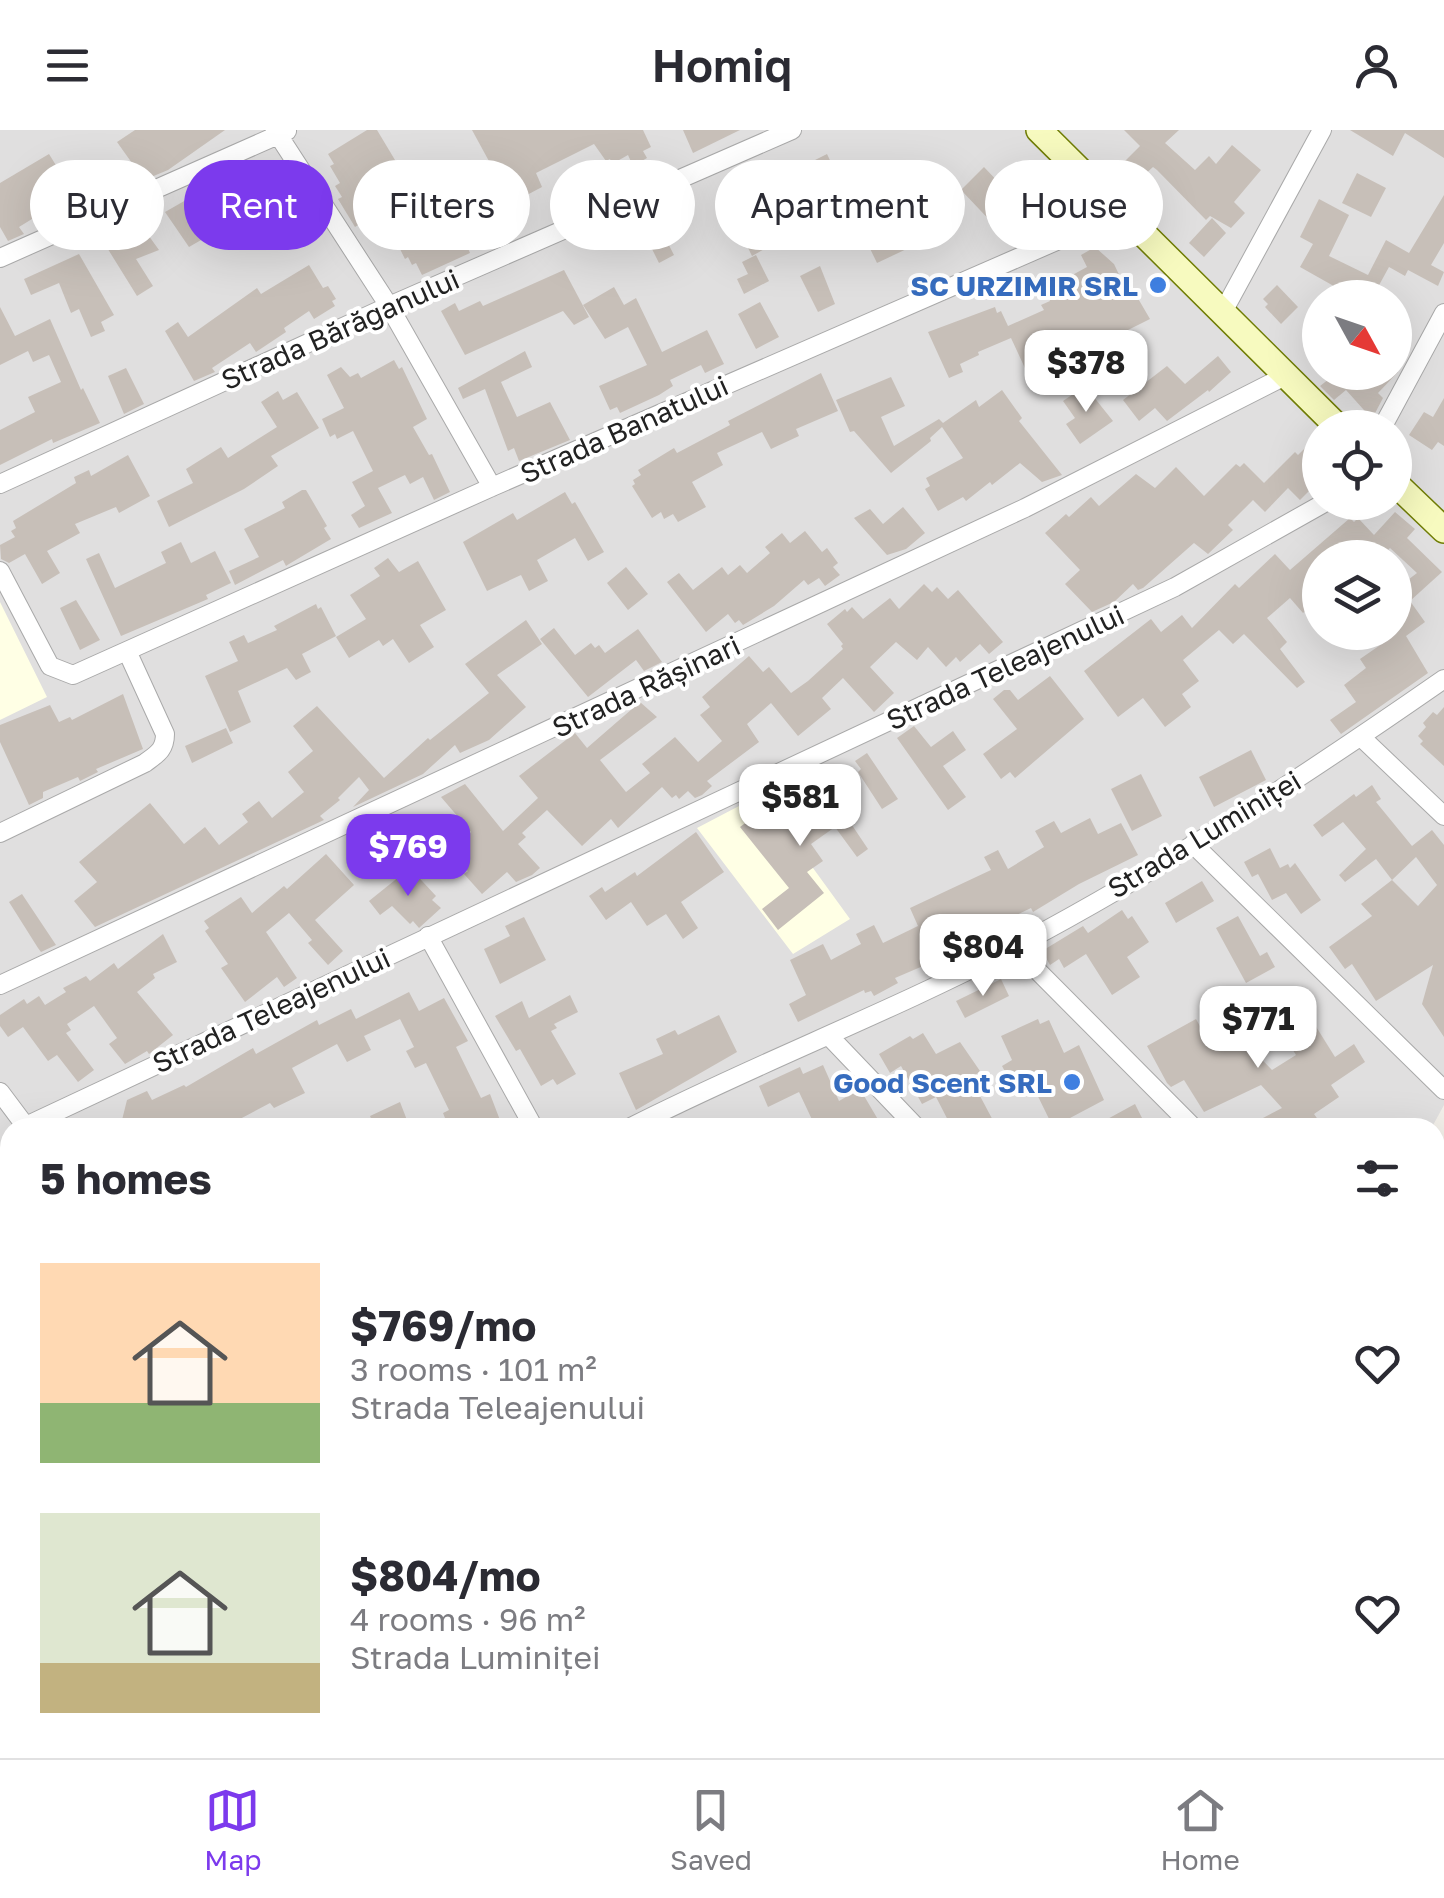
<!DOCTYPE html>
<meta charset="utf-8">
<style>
body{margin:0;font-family:"Golos Text",sans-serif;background:#f7f7f7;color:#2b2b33;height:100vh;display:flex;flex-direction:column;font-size:38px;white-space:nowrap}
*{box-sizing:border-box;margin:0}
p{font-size:32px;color:#7c7c81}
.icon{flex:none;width:55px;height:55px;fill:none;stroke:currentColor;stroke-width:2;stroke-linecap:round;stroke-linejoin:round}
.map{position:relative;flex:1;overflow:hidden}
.drawer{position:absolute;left:0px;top:988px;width:1445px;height:642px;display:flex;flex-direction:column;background:#fff;border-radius:30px 30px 0 0;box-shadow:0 10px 40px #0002}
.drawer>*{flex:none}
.hud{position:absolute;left:30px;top:30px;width:1385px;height:90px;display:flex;gap:20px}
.needle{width:65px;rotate:130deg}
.fabs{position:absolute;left:1302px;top:150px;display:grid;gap:20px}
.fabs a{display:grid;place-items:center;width:110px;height:110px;border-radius:50%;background:#fff;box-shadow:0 10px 40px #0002;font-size:50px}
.price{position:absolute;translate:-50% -85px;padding:0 22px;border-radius:20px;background:#fff;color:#222;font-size:32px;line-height:65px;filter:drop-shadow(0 2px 5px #0008)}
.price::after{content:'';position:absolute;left:50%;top:60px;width:30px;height:22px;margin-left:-15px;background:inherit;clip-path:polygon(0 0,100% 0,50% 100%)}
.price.selected{background:#7c3aed;color:#fff}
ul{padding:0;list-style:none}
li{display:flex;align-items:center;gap:30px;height:250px;padding:0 40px}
li span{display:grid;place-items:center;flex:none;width:280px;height:200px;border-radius:0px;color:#555}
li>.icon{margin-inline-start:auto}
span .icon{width:120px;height:120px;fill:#fffc;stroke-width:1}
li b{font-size:42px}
h2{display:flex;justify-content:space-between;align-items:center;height:120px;padding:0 40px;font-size:42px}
.pill{padding:0 35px;border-radius:45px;background:#fff;box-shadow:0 10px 40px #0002;font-size:35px;line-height:90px}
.pill.selected{background:#7c3aed;color:#fff}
header{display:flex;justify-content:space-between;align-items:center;height:130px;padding:0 40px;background:#fff;font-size:45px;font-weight:600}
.dock{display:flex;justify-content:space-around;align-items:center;height:140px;border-top:2px solid #e1e1e2;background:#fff;font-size:28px;color:#7c7c81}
.dock a{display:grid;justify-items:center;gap:5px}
.dock .selected{color:#7c3aed}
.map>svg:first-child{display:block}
.residential{fill:#e0dfdf;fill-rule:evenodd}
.education{fill:#ffffe5}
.building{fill:#c7bfb8}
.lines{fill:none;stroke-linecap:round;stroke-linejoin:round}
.street-casing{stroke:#a9a9a9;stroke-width:20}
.secondary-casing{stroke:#707d05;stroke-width:28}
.primary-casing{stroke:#a06b00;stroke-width:30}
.street{stroke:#fff;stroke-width:18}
.secondary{stroke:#f7fabf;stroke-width:25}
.primary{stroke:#fcd6a4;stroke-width:28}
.shop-dot{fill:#3f7fe0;stroke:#fff;stroke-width:4}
.labels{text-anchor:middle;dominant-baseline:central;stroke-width:8;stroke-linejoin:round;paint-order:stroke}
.shop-label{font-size:28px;font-weight:bold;fill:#366cbe;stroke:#fff;text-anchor:end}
.street-label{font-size:28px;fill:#222;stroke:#fff}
</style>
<header><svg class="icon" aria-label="menu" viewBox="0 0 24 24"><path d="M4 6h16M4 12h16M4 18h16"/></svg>Homiq<svg class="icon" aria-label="person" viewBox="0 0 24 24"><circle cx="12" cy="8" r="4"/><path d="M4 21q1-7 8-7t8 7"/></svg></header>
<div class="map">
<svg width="1444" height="1628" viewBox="0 0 1444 1628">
<rect width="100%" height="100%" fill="#f2efe9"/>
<path class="residential" d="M0,0h1444v975l-12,22 -1422,1v229l-10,-1zM1320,168h75v74h-75zM1320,298h75v74h-75zM1320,428h75v74h-75z
M1435,1290h9v338h-190l4,-8h177z
M0,1316h10v304h1092l-4,8h-1098z"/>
<path class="education" d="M0,472l47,95 -47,23z
M760,665l90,124 -57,35 -96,-126z"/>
<path class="building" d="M135,0h90l-57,40 -24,10 -27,-38z
M367,0h10l24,40 -39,23 13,21 -20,13 -17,-28 4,-2 -7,-11 5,-3 -10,-17 4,-2 -6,-10z
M472,0h171l8,17 -8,4 4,7 -14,8 -5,-11 -16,9 -2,-5 -4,2 -12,-17 -58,29 6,14 -36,19 3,6 -41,19 6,12 -7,3 3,7 -48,22 -6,-12 -4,2 -4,-8 -3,2 -8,-16 14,-7 -11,-24 18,-9 -14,-29 31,-12 11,21 44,-20z
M683,0h57l-47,23z
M1124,0h55l-14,13 30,27 14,-14 7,8 16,-19 29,25 -27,32 11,11 -14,15 -21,-12 -4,4 -49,-50 -4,-3 -11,10 -7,-5 -10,-11 15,-15z
M1350,0h94v28l-39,-25 -12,23z
M49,24l13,21 16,-11 4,6 12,-8 18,24 -21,15 -12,-11 -60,37 5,7 -16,7 -8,-14v-44z
M827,24l18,38 -42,20 6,12 -57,32 -28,-57 15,-8 3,7 42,-21 1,3 31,-13 -3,-6z
M891,36l14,24 22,-11 19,39 -19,9 5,10 -55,26 -34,-70z
M984,37l37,39 -23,23 -37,-39z
M1357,43l29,15 -15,29 -29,-14z
M235,49l20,34 -19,11 -2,-3 -45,26 -24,-35 42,-24 3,6z
M1444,65v48l-13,22 13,7 -6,14 -30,-16 -3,6 -16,-9 -17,31h-17l-55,-31 13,-23 -13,-7 19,-38 30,16 -20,41 39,19 18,-35 23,13z
M276,76l17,30 -16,9 -17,-30z
M1212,88l14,15 -22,24 -15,-14z
M657,92l17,33 -15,8 -17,-34z
M141,95l18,25 -23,9 17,27 -16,10 -31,-50z
M1095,117l19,17 16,34 6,-3 14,24 -120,60 -19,-41 -33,14 1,3 -19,9 3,8 -14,6 -21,-46 67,-25 2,6 4,-2 7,15 36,-16 -3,-5 9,-4 -5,-11 42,-23 -6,-12z
M79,124l35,61 -13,7 4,9 -14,6 -12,-28 -8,4 -12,-30 -28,12 -7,-16z
M756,125l13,26 -25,13 -7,-15 11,-5 -6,-12z
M309,135l14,23 5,-2 8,13 -4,2 3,5 -21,13 -5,-8 -25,17 2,4 -30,20 -6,-9 -38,25 3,4 -21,9 -29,-50 13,-9 10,15 69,-49 4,6z
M820,136l15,38 -17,8 -18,-36z
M564,140l25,47 -15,8 -11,-14 -98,44 -24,-44 14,-8 4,8 21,-10 3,5z
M1277,155l21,22 -17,17 -16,-17 3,-3 -5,-5z
M614,157l10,18 12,-7 26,54 45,-22 17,34 -19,9 -4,-8 -31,15 3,6 -14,9 -39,18 -3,-6 -7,3 -11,-24 48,-21 -19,-38 -23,12 -22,-34z
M760,172l19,35 -23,12 -18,-35z
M0,177l15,29 35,-17 31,71 2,-2 17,35 -47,20 -1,-4 -52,26v-35l35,-18 -7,-15 33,-15 -12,-27 -16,7 -5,-11 -28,14z
M525,221l7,16 -31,15 16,35 33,-15 20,38 -51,21 -5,-13 -6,3 -23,-62 -22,10 -5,-11z
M1218,226l13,16 -22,20 -1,-2 -41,31 -12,-13 -16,13 -16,-21 44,-34 18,18z
M394,230l5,9 3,-2 25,52 -14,8 16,28 3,-1 18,38 -16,8 -11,-23 -13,7 -5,-9 -27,13 14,25 -33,15 -8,-13 14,-9 -13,-24 21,-11 -20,-40 -16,8 -2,-5 -5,3 -8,-18 22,-11 -17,-33 14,-8 9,10 8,-4 3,5z
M126,238l18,36 -20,10 -16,-38z
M1338,242h60l-20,21 5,5 -11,21 -26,-29 -12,10 -14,-14z
M821,243l17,38 -42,18 3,7 -28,13 -9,-17 -45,21 6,12 -31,17 14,25 -28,15 -5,-8 -9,5 -3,-7 -9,6 -20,-32 3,-2 -2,-4 8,-5 -3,-5 36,-22 3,5 53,-28 -2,-4z
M891,247l14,29 -24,11 13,29 45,-27 4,4 33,-23 3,7 23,-17 20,28 -3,3 43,54 -20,7 -22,-19 -28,22 -2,-3 -24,19 -3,-4 -25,14 -13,-22 5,-3 -4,-8 37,-20 -21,-31 -12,11 1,3 -40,32 -37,-42 -4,1 -14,-32z
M1085,256l28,35 -33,23 -14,-20 9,-6 -12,-17z
M278,261l5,9 14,-8 22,36 -48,28 7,10 -34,23 -75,38 -12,-26 36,-18 -7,-14 35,-22 7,11 49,-31 -16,-25z
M1444,268v48l-6,-4 -6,8 -23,-15 15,-23 9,5z
M1305,318l15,15v17l-20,20 -12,-12 -23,24 -12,-12 -25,25 5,5 -25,24 -14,-11 -51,45 -5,2 -5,-6 -19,18 -22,10 -27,-28 15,-14 -35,-37 21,-19 3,3 22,-20 8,9 37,-32 19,14 21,-21 28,29 32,-32 4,3 4,-4 20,20 31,-31 3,3z
M128,325l22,41 -31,17 -3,-6 -41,17 5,9 -33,18 13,22 -18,11 -17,-30 -16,9 -8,-4 -1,-14 15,-8 -4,-6 5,-3 -3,-7 63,-38 -2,-6 15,-7 2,6z
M302,360h4l21,36 -3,2 7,11 -42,25 -3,2 -3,-6 -48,25 -6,-14 30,-14 -15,-28 41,-21 -3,-6z
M565,362l7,12 3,-2 29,50 -16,9 -13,-23 -38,22 11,21 -19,10 -8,-16 -34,16 -24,-49 50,-29 4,7z
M903,377l22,26 -19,16 -19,6 -33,-37 16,-9 13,15z
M1395,382l20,17 -8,9 35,34 -32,29 15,21 -19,14 22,37 -87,61 -11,-14 26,-18 -12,-17 22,-17 -6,-9 29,-20 -4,-5 10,-2v-53l5,7 17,-13 -27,-25 -10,10h-60v40l-17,15 -13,-15 -23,20 20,24 -7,7 25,33 -8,6 -53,-54 -11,10 -14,-14 -36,30 16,21 -17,13 9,13 -26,20 -22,-29 -25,19 -34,-46 67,-52 10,13 21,-17 10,13 43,-44 4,4 36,-34 15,16 60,-52 4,4 4,-4 16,17z
M805,401l17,21 5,-4 11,15 -5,4 7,8 -15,11 -6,-8 -11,7 -4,-5 -30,26 -31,19 -4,-5 -4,3 -7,-9 -22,18 -39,-50 12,-9 14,17 29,-23 6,8 12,-10 7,8 23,-20 -5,-6 17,-14 8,10z
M181,412l10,21 24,-12 16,32 -25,12 2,4 -87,37 -35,-77 13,-6 16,35 51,-25 -5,-11z
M388,428l11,14 19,-11 28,49 -26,15 14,22 -25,16 -16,-24 -10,7 -4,-6 -30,18 -13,-21 30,-18 -16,-24 30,-19 -6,-8z
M626,437l22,27 -20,16 -21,-27z
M924,454l8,8 5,-5 11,12 10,-9 45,52 -14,12 -9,-10 -20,18 -4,-5 -10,10 -18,-20 -11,13 -21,-18 -26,25 24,26 -20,19 -31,-34 -21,20 9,11 -33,27 -27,-33 -24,21 12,18 -52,39 5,5 -10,9 -7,3 -7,-7 -9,8 -3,-4 -4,3 -10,-11 -44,41 -7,-9 -29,27 -35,-36 -25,23 4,4 -8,7 22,24 -8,7 -16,7 -9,-10 -25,22 -18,-20 4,-3 -10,-10 8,-7 -9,-10 14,-12 -30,-35 24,-13 38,47 35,-33 -19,-22 56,-43 12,15 53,-46 17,15 -57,43 26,32 24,-19 -8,-9 33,-27 23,25 24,-21 -22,-26 10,-8 -8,-10 47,-41 14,16 6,-5 22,26 17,-12 35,-32 -2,-3 2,-2 -16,-20 18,-15 2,3 5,-5 11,12 27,-21 9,11z
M76,470l24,40 -20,10 -20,-42z
M316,474l2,5 3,-2 15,29 -34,18 9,18 -15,8 -9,-12 -49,23 13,31 -21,10 -25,-56 33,-15 -9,-19 15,-7 4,8 29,-13 -3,-4z
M526,490l16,24 -45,31 29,32 -37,33 -29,13 -5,-8 -32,29 -70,33 16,-17 -10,-13 -21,21 2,2 -20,16 4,4 -229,107 -21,-26 23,-19 -18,-20 71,-59 34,41 21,-17 14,18 29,-23 -6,-8 17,-13 13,17 32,-26 -16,-20 25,-21 -20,-25 24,-20 67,72 44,-40 2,2 59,-47 -24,-29z
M554,498l21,27 16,-12 4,5 4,-3 6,8 33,-24 24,33 -18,9 -8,-11 -48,37 -48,-58z
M1050,546l34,43 -69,59 -5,-6 -9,7 -18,-25 34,-25 -24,-30 11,-9h6l8,10z
M123,564l20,55 -47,20 2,3 -18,9 -2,-4 -35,15v6l-14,7 -29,-63v-17l50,-20 9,17 11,-5 2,3z
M1444,577v59l-24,-22 3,-3 -5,-5 8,-9 -3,-4 10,-11 4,3z
M914,596l17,21 22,-16 13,19 -23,16 23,31 -18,13 -51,-72z
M226,598l7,15 -41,20 -7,-17z
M1251,620l15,30 -52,27 -15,-30z
M867,623l31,46 -16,10 -24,-37 3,-3 -6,-8z
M1141,644l21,42 -30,15 -21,-42z
M819,646l49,73 -11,8 -22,-30 -24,17 12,17 -16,11 17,21 -46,37 -16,-21 27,-21 -49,-61 20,-15 12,14 40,-27 -8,-12z
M1372,655l9,14 -5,3 36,44 20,-16 12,15v192l-22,-33 11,-39 -57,36 -24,-37 -7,5 -16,-22 43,-31 -11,-12 31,-24 26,26 19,-21 -21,-28 -24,23 -16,-21 -31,23 -6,-7 27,-26 -23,-27 -21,15 -9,-12 41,-31 2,3z
M1090,688l8,16 23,-11 17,32 -59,29 -46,28 -2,-4 -41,20 6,12 -58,28 -2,-4 -12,5 -1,-3 -28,12 3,5 -24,13 -3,-5 -6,2 -1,-3 -66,32 -9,-18 17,-9 -16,-35 33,-16 8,16 30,-16 -5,-10 18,-9 9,18 35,-17 -8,-18 81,-38 -7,-13 14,-7 10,19 36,-22 -9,-16 19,-10 7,12z
M404,690l18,22 -19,15 -18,-22z
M696,702l28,40 -43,30 17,26 -15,11 -17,-25 -19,12 -16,-24 -25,18 -17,-24 13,-9 3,5 30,-20 2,4z
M1270,718l10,20 8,-4 2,4 5,-5 26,37 -20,14 -15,-21 -14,7 -14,-26 -6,3 -8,-15z
M326,724l28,31 -39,35 28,31 -15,14 -20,-22 4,-3 -23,-27 -23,19 31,46 -13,9 -7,-10 -32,25 -24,-34 7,-4 -23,-33 4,-3 -5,-7 37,-24 11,16 32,-27 3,3z
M410,738l26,28 -4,4 9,8 -22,20 -6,-7 -3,3 -18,-18 -12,9 -11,-14z
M1202,751l12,20 -38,22 -11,-20z
M22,764l34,51 -15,7 -3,-4 -29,-46z
M1122,780l6,9 4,-3 17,26 -22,15 13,20 -28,18 -26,-41 -22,14 -5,-9 -9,6 -8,-14 41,-25 5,7z
M1238,786l22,40 7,-4 8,15 -29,16 -30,-55z
M524,787l22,43 -46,24 -16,-35 26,-13 -5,-10z
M163,804l14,28 -24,12 2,4 -18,14 36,43 -24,19 -2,-3 -22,13 -16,-20 8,-6 -23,-32 -27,18 4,6 -5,3 28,37 -16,12 -21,-27 -9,6 -25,-34 -15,10 -8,-11v-11l24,-16 3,5 12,-8 6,9 21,-13 -3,-4 23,-12 4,5 24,-18 4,6z
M1001,849l8,17 -44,22 -9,-17z
M409,862l10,19 25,-13 24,43 -12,6 25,51 9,-4 13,34h-54l-6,-15 6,-3 -23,-47 -11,5 -9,-17 8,-4 -14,-28 -36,17 7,14 -24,12 -10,-18 -45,24 13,25 -31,15 -4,-5 -47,25h-103l7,-28 20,-9 5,9 32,-15 2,2 67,-39 3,6 61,-34 2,5 32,-16 5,10z
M570,865l8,17 -24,12 3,4 -6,3 25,43 -19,11 -4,-6 -12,7 -21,-37 -4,2 -21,-35 27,-15 7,17z
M1305,879l30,48 19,-13 11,18 -34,23 8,12 -25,17 10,14h-80l38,-20 -21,-23 -57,27 -20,-32 -13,7 -4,-4 -20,-37 49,-27 16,29 25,-14 35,36 24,-15 -18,-29z
M719,885l18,37 -101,58 -17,-37 44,-19 -7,-15 19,-9 3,5z
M1038,889l2,5 9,-4 15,33 15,-8 25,55 -51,27 -27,-55 -16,9 -8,-15 10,-6 -11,-24z
M923,903l13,21 24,-12 20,29 -9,8 26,49h-45l-16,-31 -14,7 -21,-38 -11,7 -11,-19 31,-18 3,3z
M823,935l16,36 21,-12 23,39h-67l-17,-36 -31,15 -9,-21 41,-19 3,7z
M400,972l10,26h-35l-5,-12z
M1135,974l12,24h-56z"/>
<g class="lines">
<g class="street-casing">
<path id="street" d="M275,0l114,176 103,181
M0,128l287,-127
M1224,180l98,-180
M1382,298l62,-115
M0,354l389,-178 403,-176
M0,441l50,95 23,9 419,-188 631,-275
M1361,607l83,79
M0,703l145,-70c12,-9 20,-13 20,-29l-38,-83
M1193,714l251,246
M428,806l106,192
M1014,817l180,181
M0,855l1025,-477 262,-133
M829,906l88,92
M0,962l27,36
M26,996l1149,-539 151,-85
M629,998c126,-64 259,-115 384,-180 150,-79 293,-173 431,-269
M136,1620l1,8
M814,1628l4,-8"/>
</g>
<g class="secondary-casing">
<path id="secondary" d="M1039,0l300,298
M1395,353l49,47
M1435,1094l9,-17
M1435,1177l9,-16
M411,1620l1,8
M1152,1628l4,-8
M1198,1628l5,-8"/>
</g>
<g class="primary-casing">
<path id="primary" d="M1435,1207h9
M0,1232l10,1
M1435,1268l9,-1
M0,1296l10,1"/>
</g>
<use href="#street" class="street"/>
<use href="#secondary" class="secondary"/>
<use href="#primary" class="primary"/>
</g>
<g class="shop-dot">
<circle cx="1158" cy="155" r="10"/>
<circle cx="1072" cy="952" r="10"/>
</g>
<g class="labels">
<g class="shop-label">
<text x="1138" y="155">SC URZIMIR SRL</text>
<text x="1052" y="952">Good Scent SRL</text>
</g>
<g class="street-label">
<text transform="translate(340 199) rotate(-24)">Strada Bărăganului</text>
<text transform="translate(624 299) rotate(-24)">Strada Banatului</text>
<text transform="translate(1005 537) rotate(-25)">Strada Teleajenului</text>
<text transform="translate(646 556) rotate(-25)">Strada Rășinari</text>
<text transform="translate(1204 704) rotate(-31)">Strada Luminiței</text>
<text transform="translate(271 880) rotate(-25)">Strada Teleajenului</text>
</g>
</g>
</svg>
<div class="fabs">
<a><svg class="needle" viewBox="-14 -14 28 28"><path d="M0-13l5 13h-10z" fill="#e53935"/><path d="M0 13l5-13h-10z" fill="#7c7c81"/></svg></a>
<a><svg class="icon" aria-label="locate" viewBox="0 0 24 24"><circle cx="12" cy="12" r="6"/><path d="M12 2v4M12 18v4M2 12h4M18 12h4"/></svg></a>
<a><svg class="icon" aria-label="layers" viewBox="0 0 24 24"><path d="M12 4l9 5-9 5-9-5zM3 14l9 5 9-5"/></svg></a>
</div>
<b class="price" style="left:1086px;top:285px">$378</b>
<b class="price" style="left:800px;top:719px">$581</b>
<b class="price selected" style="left:408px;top:769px">$769</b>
<b class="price" style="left:983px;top:869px">$804</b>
<b class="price" style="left:1258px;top:941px">$771</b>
<div class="hud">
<a class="pill">Buy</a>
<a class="pill selected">Rent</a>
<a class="pill">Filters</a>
<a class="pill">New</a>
<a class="pill">Apartment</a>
<a class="pill">House</a>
</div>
<section class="drawer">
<h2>5 homes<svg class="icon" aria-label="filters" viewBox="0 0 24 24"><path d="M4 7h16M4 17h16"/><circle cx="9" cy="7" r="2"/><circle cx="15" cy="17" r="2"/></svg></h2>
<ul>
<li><span style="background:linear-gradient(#ffd9b3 70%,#8fb573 0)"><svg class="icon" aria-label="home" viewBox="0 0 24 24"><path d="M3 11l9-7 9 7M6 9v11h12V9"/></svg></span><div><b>$769/mo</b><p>3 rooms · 101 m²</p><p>Strada Teleajenului</p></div><svg class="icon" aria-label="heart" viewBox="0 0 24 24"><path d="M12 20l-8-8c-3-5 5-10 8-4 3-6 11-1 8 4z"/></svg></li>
<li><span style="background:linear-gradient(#dfe7d0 75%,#c2b280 0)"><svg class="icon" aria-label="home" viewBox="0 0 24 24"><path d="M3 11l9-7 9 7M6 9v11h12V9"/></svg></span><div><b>$804/mo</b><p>4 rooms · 96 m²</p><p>Strada Luminiței</p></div><svg class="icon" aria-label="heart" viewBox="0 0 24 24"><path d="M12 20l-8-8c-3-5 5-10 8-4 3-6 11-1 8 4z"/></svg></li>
</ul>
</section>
</div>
<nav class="dock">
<a class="selected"><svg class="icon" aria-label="map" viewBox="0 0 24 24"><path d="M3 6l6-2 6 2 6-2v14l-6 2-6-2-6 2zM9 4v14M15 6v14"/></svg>Map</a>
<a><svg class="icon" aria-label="saved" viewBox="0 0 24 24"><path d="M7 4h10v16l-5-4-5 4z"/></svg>Saved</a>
<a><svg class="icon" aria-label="home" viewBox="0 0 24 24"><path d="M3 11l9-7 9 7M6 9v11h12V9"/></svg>Home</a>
</nav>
